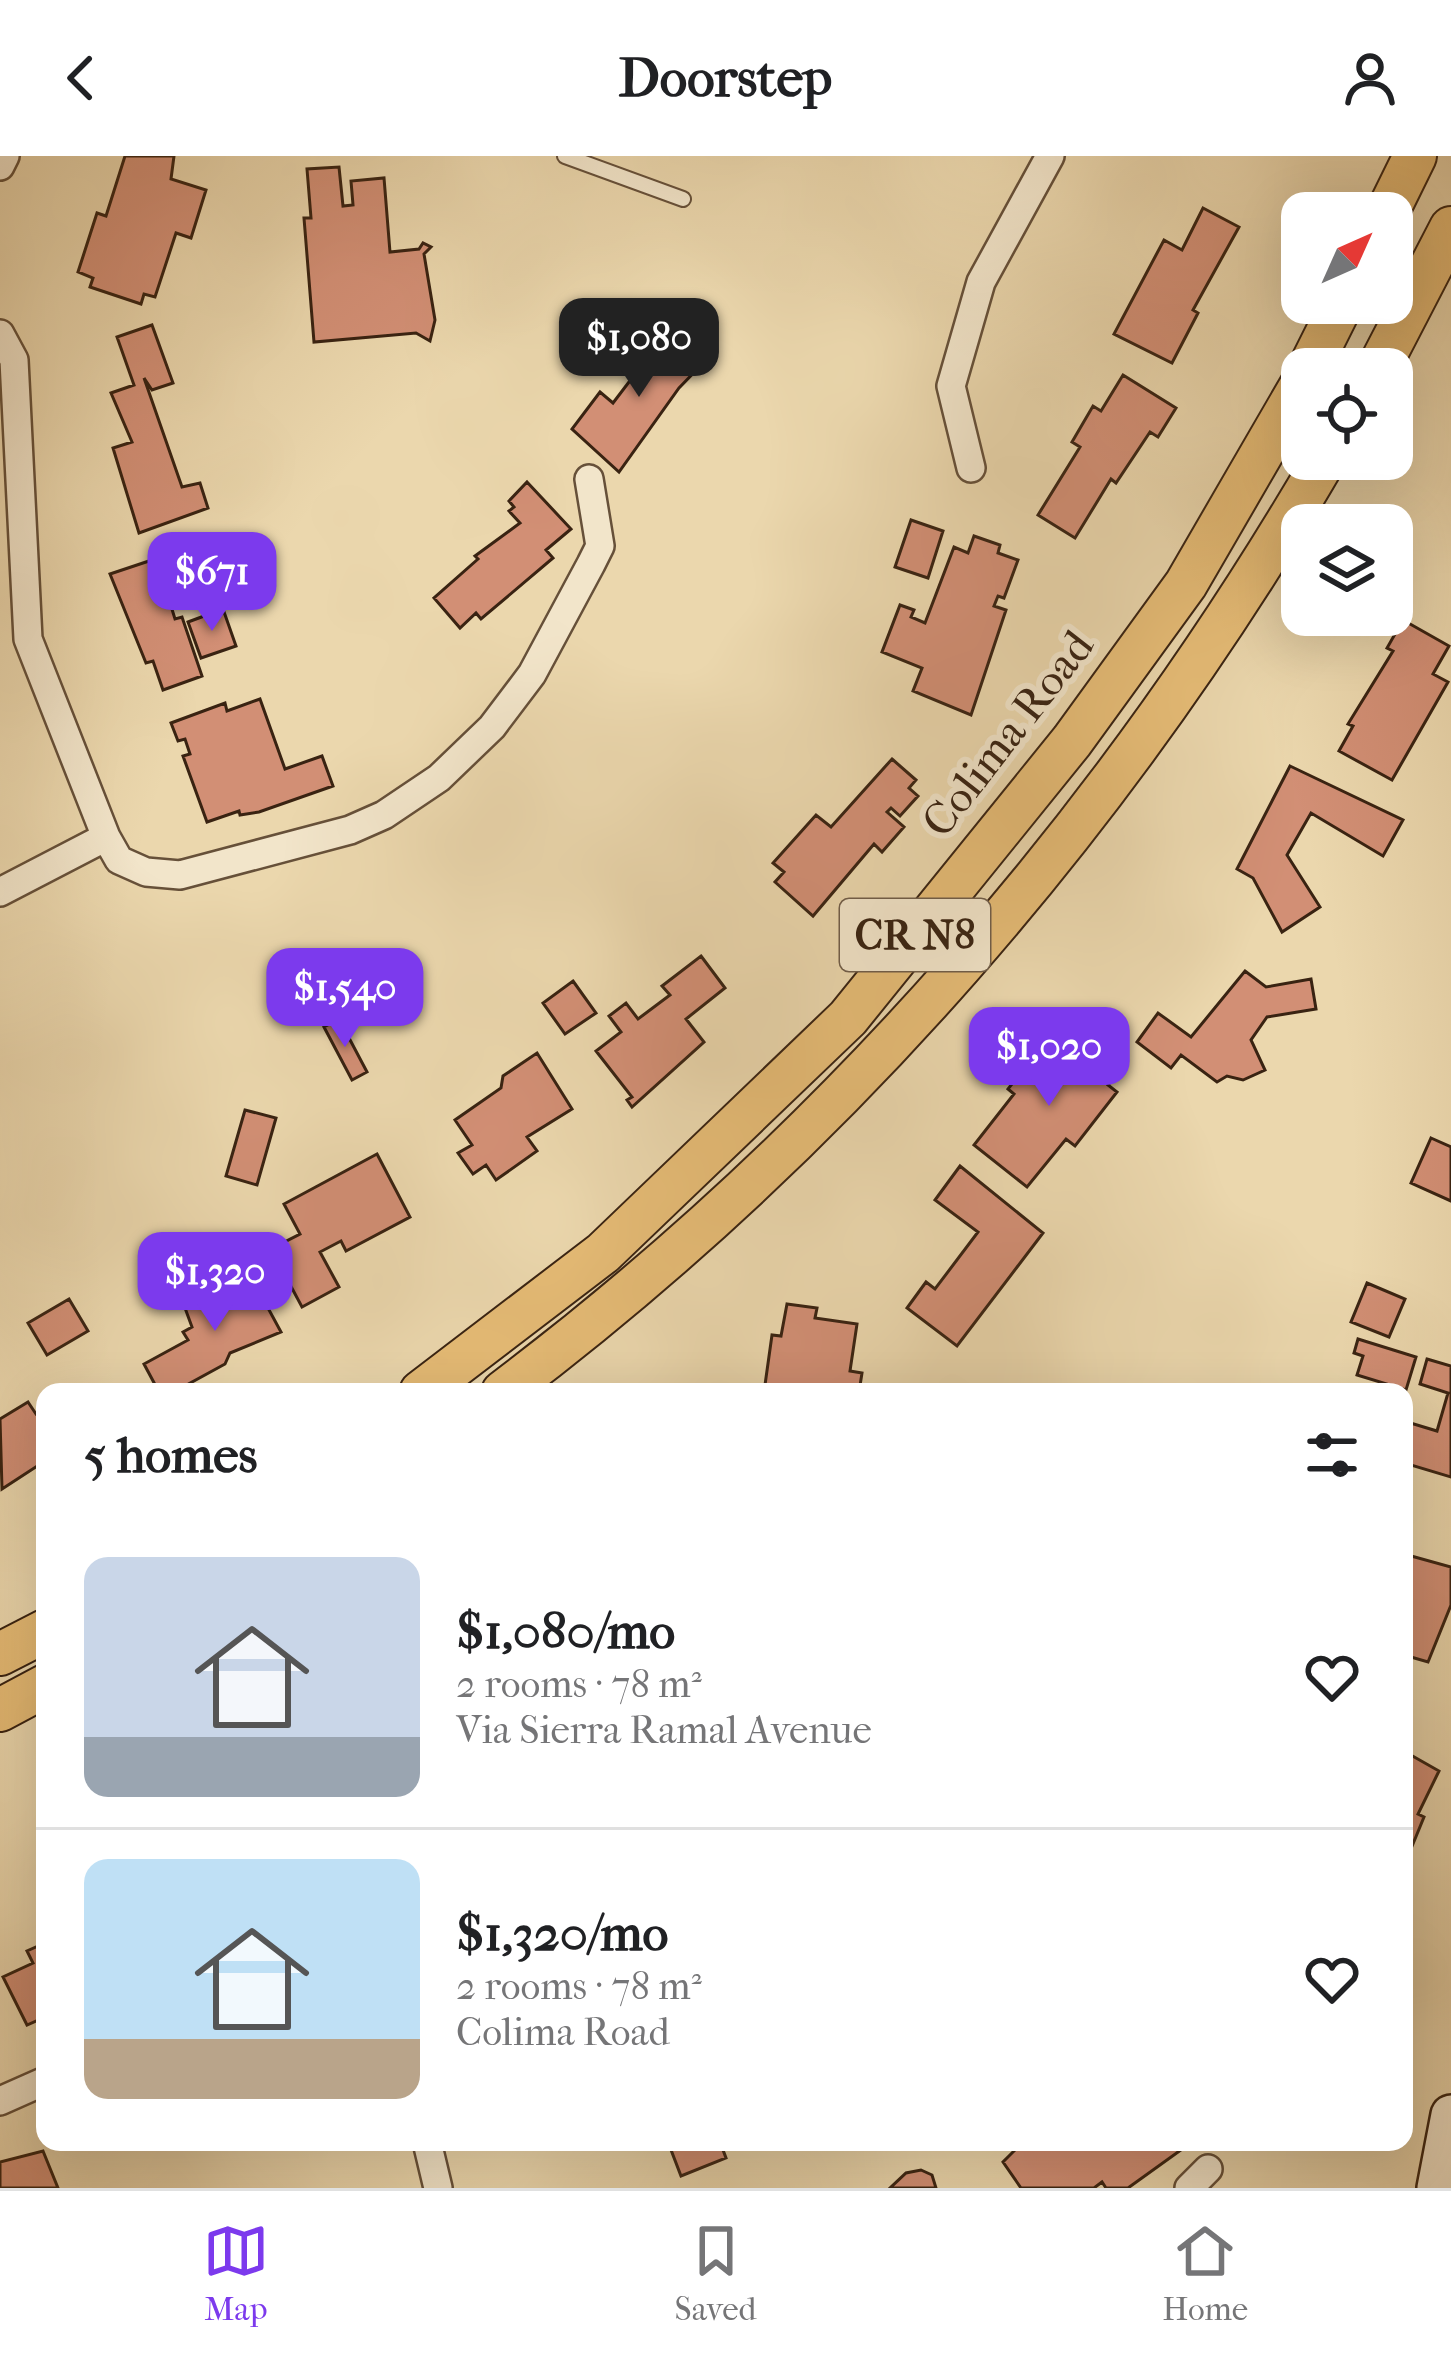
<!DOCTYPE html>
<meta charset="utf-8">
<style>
body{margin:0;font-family:"IM FELL French Canon",serif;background:#f6f6f6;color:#202124;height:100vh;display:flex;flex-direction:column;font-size:45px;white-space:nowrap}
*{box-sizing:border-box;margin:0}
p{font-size:39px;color:#757577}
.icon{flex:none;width:66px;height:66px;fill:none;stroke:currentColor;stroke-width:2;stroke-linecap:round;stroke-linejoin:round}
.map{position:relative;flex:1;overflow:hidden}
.side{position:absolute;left:36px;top:1227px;width:1377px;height:768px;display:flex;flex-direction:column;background:#fff;border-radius:24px;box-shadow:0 12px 48px #0002}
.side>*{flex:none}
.needle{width:78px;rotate:45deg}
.fabs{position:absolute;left:1281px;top:36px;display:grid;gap:24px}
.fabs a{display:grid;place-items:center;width:132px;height:132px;border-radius:24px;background:#fff;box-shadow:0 12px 48px #0002;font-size:60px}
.price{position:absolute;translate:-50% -102px;padding:0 27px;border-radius:24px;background:#7c3aed;color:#fff;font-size:39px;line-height:78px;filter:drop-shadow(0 3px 6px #0008)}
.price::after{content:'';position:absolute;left:50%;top:72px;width:36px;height:27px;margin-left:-18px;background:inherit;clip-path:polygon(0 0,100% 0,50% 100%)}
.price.on{background:#222;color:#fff}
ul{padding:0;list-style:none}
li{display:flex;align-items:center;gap:36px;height:300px;padding:0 48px}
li+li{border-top:3px solid #e0e0e0}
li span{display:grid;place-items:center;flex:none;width:336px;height:240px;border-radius:24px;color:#555}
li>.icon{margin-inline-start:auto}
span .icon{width:144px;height:144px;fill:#fffc;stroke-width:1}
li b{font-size:51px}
h2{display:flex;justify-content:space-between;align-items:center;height:144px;padding:0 48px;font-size:51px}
header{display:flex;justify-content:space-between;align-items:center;height:156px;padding:0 48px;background:#fff;font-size:54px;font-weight:800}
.tab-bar{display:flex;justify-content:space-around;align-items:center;height:168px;border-top:3px solid #e0e0e0;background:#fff;font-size:33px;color:#757577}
.tab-bar a{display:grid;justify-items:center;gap:6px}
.tab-bar .on{color:#7c3aed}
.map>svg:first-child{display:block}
.building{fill:#d28f75;stroke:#392312;stroke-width:3}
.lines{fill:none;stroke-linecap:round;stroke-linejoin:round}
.lane-casing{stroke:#665039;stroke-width:18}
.street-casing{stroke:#665039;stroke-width:32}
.secondary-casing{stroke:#392312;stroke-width:44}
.primary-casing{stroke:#392312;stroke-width:46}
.lane{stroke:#f2e5ca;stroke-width:14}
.street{stroke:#f2e5ca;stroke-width:27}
.secondary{stroke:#f2e5ca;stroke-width:39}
.primary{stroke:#e6bc76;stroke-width:42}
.labels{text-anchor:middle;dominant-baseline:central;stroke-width:12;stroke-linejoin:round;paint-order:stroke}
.shield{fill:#f2e5ca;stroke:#705d49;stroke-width:3}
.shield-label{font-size:42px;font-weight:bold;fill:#392312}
.street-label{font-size:45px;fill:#392312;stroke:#f2e5ca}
</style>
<header><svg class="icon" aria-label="back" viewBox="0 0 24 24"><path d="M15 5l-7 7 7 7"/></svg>Doorstep<svg class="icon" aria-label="person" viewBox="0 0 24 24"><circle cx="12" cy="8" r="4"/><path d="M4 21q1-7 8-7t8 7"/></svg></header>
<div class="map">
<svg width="1451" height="2032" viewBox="0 0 1451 2032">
<rect width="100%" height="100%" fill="#ebd7ad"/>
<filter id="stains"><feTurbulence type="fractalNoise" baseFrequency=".00167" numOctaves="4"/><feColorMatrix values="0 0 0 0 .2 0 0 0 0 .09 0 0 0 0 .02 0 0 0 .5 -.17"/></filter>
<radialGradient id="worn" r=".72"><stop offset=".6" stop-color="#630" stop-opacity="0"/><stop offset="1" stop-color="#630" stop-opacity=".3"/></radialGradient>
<path class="building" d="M125,0h49l-3,23 35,11 -15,48 -15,-5 -21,64 -11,-3 -3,10 -51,-17 3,-9 -15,-6 19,-59 9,3z
M339,11l4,39 10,-1 -2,-24 33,-3 6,74 29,-3 4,-6 8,4 -7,7 11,66 -5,21 -14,-8 -102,9 -10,-124h7l-4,-49z
M1203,52l36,19 -46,83 5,3 -26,50 -58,-29 50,-94 18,10z
M152,169l21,58 -21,7 -8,-12 38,109 18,-4 8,25 -69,25 -26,-85 19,-6 -21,-49 23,-8 -17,-48z
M670,172l40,28 -31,32 -60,84 -47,-43 28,-37 13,11z
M1123,219l53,33 -18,29 -8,-5 -34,51 -5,-4 -36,59 -37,-23 42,-68 -8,-5 21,-36 8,5z
M527,326l44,47 -25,21 7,8 -72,61 -5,-6 -16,15 -26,-30 44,-39 -3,-3 45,-33 -11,-12 5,-4 -5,-6z
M911,364l32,11 -15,47 -33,-11z
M974,380l26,9 -2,8 20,7 -14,38 -6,-2 -4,10 12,4 -35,105 -58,-24 9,-23 -40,-16 18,-47 14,5 -3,7 14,6 29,-76 14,6z
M176,396l10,31 -20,7 9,29 7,-2 20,59 -39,14 -10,-29 -7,2 -36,-89z
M223,453l13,37 -35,12 -13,-36z
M1403,464l46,26 -16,28 15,8 -56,98 -53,-29 14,-25 -5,-2 45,-73 -6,-3z
M260,543l25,70 37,-13 11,30 -74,26 -19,3 -1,-4 -32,11 -24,-66 7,-2 -5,-15 -7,2 -7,-18 54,-20 2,8z
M892,603l24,21 -7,8 9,8 -18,20 -9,-8 -4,4 17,15 -22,25 -8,-8 -61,72 -38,-34 9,-10 -11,-9 43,-48 15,12z
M1290,610l113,54 -20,36 -72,-43 -24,42 33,52 -38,25 -29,-54 -16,-9z
M701,800l24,32 -39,31 18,23 -72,65 -5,-7 5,-3 -36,-46 25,-19 -12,-16 17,-13 12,16 32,-24 -8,-9z
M1245,815l21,16 45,-8 5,30 -49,8 -16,23 14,30 -22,10 -16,-4 -10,6 -36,-27 -10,13 -34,-26 21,-29 33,24z
M573,825l23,32 -31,21 -22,-31z
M339,863l28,53 -15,8 -28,-53z
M1076,877l45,36 -13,16 9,7 -42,54 -9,-7 -39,48 -53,-42 40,-51 -6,-5 25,-32 14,12z
M537,897l35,56 -45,28 10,14 -41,29 -10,-15 -13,9 -15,-21 14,-8 -17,-25 46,-32 2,-12z
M245,954l31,8 -19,67 -31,-9z
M1431,982l20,9v54l-40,-18z
M377,998l33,63 -64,34 -5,-10 -21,11 19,35 -37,20 -31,-58 29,-15 -16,-30z
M960,1010l83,67 -86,113 -50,-38 19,-26 9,7 43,-57 -43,-32z
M249,1117l32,59 -51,21 -5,11 -44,24 -22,4 -15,-28 44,-24 -5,-8 9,-5 -7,-19z
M1367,1127l38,16 -16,38 -38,-15z
M69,1143l19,32 -41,24 -19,-32z
M787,1148l30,4 -2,10 42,6 -7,47 12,2 -3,19h-95l8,-57 9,1z
M1358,1183l58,18 -10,33 -49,-15 6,-19 -9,-3z
M1427,1203l24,7v111l-47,-14v-42l33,10 11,-38 -28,-9z
M28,1246l8,12 9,-6v53l-43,28 -2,-70z
M1404,1398l47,13v38l-23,57 -24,-7z
M1409,1598l30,17 -21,43 6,3 -18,44 -2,-98z
M45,1787v74l-18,8 -24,-48 30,-14 -6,-12z
M668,1986h52l6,16 -45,18z
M1023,1986h169l-64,46h-22l-4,-6 -8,6h-73l-18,-26z
M43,1995l15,37h-58v-26z
M921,2014l11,5 4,13h-46l16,-15z"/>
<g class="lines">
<g class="lane-casing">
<path id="lane" d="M565,0l118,43"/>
</g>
<g class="street-casing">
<path id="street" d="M0,10l5,-10
M0,178l14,26 14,279 78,198 -106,55
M971,312l-20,-82 30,-104 69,-126
M106,681l13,23 27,12 34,3 170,-45 34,-15 55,-37 53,-51 40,-53 59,-110 9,-18 -11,-67
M0,1945l45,-20
M427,1986l11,46
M1189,2032l19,-19"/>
</g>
<g class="secondary-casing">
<path id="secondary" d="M1437,2032l14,-73"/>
</g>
<g class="primary-casing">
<path id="primary" d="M1387,57l28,-57
M1309,213l33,-66
M1378,213l73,-141
M421,1236l182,-139 245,-235 224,-277 114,-157 116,-200
M503,1236c334,-252 612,-572 822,-933
M0,1498l45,-23
M0,1554l45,-24"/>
</g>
<use href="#lane" class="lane"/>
<use href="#street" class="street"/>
<use href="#secondary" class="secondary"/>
<use href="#primary" class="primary"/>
</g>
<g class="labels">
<rect class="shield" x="840" y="743" width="150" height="72" rx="9"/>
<g class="shield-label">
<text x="915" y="779">CR N8</text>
</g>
<g class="street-label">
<text transform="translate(1008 578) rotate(-52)">Colima Road</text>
</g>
</g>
<rect width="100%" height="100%" filter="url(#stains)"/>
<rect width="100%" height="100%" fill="url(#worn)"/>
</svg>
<div class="fabs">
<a><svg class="needle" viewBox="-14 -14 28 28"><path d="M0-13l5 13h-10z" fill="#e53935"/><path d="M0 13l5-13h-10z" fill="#757577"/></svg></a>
<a><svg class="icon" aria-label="locate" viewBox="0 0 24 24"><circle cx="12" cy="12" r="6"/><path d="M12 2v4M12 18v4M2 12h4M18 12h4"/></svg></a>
<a><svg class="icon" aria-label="layers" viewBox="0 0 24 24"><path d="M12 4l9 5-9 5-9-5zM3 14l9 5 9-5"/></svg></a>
</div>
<b class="price on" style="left:639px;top:244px">$1,080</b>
<b class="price" style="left:212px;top:478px">$671</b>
<b class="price" style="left:345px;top:894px">$1,540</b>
<b class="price" style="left:1049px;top:953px">$1,020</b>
<b class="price" style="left:215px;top:1178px">$1,320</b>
<section class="side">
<h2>5 homes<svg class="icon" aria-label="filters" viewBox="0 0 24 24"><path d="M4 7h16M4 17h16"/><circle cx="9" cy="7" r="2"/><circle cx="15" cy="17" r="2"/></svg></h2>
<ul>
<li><span style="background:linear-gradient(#c9d6e8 75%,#9aa5b1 0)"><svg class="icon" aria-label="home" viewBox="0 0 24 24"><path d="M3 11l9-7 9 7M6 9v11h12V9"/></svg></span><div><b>$1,080/mo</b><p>2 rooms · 78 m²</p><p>Via Sierra Ramal Avenue</p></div><svg class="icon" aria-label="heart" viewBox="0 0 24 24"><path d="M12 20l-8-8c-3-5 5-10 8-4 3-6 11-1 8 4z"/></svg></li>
<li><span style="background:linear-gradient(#bfe0f5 75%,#b9a48a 0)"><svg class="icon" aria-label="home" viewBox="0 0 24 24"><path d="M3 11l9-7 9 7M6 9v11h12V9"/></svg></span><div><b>$1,320/mo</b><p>2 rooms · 78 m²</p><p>Colima Road</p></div><svg class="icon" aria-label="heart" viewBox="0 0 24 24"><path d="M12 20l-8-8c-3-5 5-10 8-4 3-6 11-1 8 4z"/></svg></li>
</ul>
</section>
</div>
<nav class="tab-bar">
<a class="on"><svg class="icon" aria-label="map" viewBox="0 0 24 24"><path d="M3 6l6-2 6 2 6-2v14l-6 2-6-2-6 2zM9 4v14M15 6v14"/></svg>Map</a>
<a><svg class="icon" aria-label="saved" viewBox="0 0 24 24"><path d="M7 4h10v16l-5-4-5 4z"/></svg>Saved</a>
<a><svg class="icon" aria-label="home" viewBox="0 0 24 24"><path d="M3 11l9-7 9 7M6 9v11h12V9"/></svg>Home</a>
</nav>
